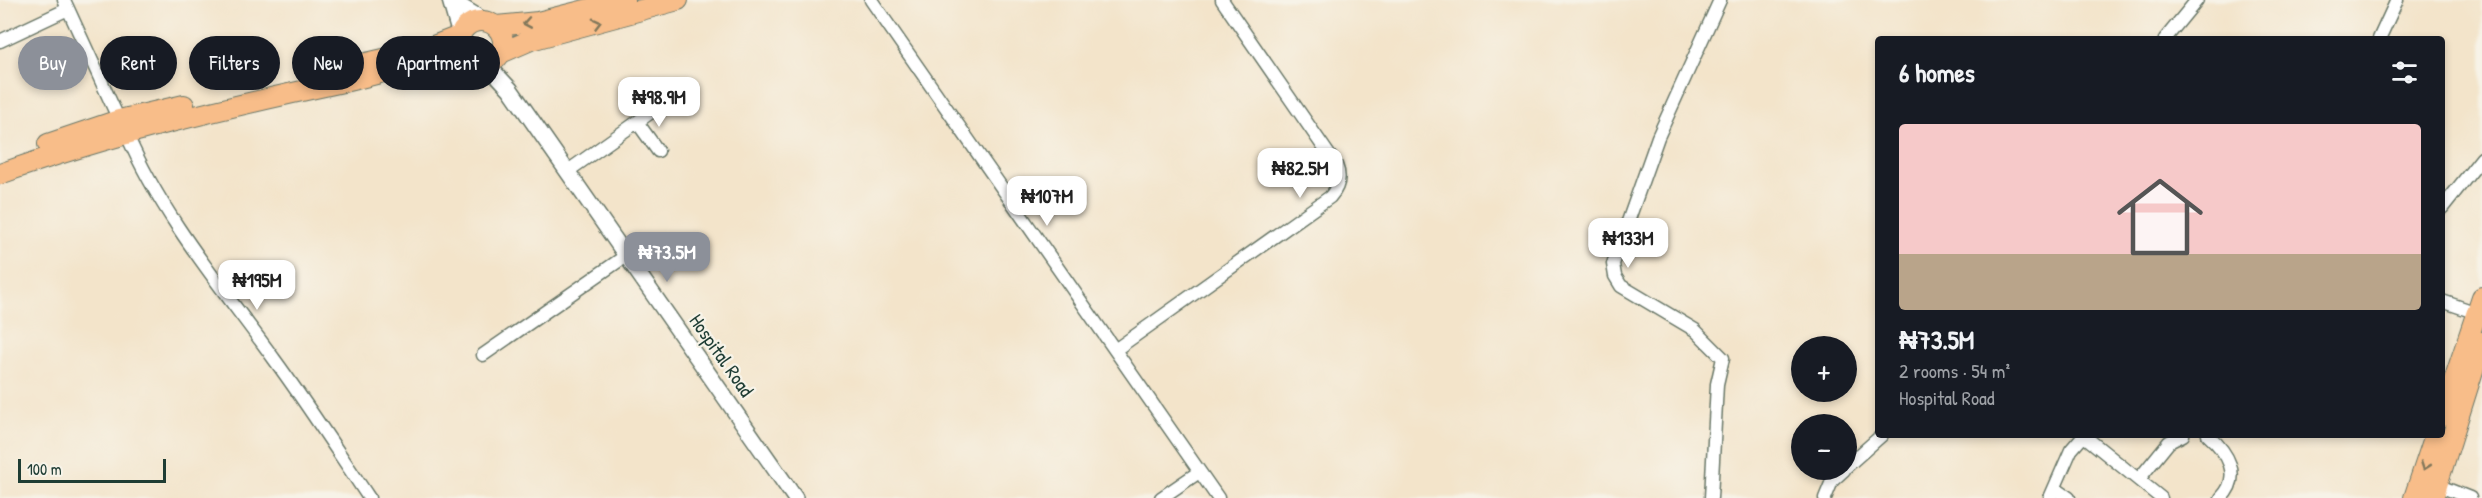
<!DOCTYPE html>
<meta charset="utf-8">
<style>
body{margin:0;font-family:"Patrick Hand",sans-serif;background:#242831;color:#f1f3f6;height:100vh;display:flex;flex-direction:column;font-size:22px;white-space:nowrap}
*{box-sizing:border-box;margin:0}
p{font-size:20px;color:#9ea1a6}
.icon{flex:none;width:33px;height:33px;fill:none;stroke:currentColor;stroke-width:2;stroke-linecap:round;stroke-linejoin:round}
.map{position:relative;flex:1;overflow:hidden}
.side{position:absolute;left:1875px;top:36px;width:570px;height:402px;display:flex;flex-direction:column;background:#171b24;border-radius:6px;box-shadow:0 3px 9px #0003}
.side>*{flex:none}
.guide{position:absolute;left:18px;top:36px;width:570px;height:54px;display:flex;gap:12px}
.fabs{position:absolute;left:1791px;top:336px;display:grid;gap:12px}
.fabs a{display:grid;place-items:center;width:66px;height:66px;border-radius:50%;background:#171b24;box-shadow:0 3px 9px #0003;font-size:30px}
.scale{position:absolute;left:18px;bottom:15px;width:148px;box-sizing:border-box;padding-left:6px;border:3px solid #1f3d34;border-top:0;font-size:16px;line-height:21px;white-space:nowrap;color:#1f3d34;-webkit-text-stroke:4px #f7f3e8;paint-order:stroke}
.price{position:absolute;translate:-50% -51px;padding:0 14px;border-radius:12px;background:#fff;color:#222;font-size:20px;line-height:39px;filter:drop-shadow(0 2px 3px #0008)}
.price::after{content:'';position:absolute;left:50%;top:36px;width:18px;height:14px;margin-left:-9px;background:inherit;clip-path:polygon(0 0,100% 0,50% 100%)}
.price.selected{background:#8c9099;color:#fff}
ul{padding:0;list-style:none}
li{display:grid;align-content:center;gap:12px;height:318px;padding:0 24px}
li span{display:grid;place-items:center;height:186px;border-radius:6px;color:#555}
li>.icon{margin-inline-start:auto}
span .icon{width:108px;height:108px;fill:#fffc;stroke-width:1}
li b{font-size:26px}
h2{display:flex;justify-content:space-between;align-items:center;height:72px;padding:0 24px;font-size:26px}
.pill{padding:0 21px;border-radius:27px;background:#171b24;box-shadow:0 3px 9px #0003;font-size:21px;line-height:54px}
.pill.selected{background:#8c9099;color:#fff}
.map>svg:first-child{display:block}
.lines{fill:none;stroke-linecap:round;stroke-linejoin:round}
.minor-casing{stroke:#697768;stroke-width:15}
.tertiary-casing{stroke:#697768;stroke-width:18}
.trunk-casing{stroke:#697768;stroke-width:22}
.minor{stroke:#fff;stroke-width:12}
.tertiary{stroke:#fff;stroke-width:15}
.trunk{stroke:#f8bd89;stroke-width:20}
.oneway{stroke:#81775a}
.labels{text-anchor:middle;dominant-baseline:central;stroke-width:4.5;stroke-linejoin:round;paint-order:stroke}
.street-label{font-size:20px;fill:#1f3d34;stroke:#f7f3e8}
</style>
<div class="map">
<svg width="2482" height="498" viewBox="0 0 2482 498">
<rect width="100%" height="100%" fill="#f7f3e8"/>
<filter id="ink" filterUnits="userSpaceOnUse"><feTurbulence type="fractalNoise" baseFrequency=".0167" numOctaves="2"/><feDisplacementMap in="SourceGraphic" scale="12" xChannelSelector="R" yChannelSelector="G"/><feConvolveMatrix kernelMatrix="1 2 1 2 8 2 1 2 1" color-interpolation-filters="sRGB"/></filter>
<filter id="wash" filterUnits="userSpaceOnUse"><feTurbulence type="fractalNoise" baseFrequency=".008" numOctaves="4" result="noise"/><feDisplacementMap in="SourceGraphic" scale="24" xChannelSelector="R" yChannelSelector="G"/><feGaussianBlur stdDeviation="1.35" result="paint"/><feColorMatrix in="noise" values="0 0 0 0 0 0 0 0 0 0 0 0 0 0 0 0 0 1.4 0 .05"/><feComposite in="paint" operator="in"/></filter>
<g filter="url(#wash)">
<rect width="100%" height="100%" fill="#f3e4ca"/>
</g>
<g filter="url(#ink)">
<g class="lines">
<g class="minor-casing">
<path id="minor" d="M64,0l55,120
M871,0l347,498
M2165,39l32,-39
M2379,39l18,-39
M0,41l68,-32
M637,122l21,29
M127,135c36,83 94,151 147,224 33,45 64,93 95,139
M568,171l103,-73
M2442,208l40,-50
M2442,301l35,12
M1115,350l215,-153c9,-10 11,-20 6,-32l-114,-165
M483,355l144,-100
M2083,435l78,63
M2208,435c19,17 35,41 13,63
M1846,467l36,-32
M2139,479l30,-37 14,-7
M2437,485l33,13
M2056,489l13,9
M1161,498l38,-26
M1711,498l6,-114 6,-26 -28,-28 -74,-44 -6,-10 -2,-12 45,-127 62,-137
M1825,498l7,-17 12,-11
M2050,498l21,-48 13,-15"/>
</g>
<g class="tertiary-casing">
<path id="tertiary" d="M450,0l33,20
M450,0l10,35
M478,65l18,9 14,15 285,409"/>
</g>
<g class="trunk-casing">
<path id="trunk" d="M459 43a22 22 0 1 1 44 0a22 22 0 1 1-44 0Z
M496,26l42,-4 87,-22
M501,53l30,-13 147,-40
M318,74l105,-24 36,-14
M48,144l71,-24 65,-15
M0,174c111,-40 227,-67 343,-92 39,-8 84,-25 125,-21
M2442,416l40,-119
M2414,498l21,-63
M2433,498l49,-156"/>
</g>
<use href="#minor" class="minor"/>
<use href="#tertiary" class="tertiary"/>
<use href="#trunk" class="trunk"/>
</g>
<defs><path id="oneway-chevron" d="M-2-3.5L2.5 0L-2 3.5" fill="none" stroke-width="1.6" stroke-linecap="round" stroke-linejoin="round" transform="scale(1.5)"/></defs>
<g class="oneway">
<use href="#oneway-chevron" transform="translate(527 23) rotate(170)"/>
<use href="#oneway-chevron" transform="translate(597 23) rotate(-14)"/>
<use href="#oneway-chevron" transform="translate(2425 466) rotate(109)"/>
</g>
</g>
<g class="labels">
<g class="street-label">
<text transform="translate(722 355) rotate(55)">Hospital Road</text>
</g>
</g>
</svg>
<div class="fabs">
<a>+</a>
<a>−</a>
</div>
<div class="scale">100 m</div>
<b class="price" style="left:659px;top:128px">₦98.9M</b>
<b class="price" style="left:1300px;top:199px">₦82.5M</b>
<b class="price" style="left:1047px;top:227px">₦107M</b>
<b class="price" style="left:1628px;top:269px">₦133M</b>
<b class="price selected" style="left:667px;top:283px">₦73.5M</b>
<b class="price" style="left:257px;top:311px">₦195M</b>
<div class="guide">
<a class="pill selected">Buy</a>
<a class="pill">Rent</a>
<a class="pill">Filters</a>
<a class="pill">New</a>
<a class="pill">Apartment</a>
</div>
<section class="side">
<h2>6 homes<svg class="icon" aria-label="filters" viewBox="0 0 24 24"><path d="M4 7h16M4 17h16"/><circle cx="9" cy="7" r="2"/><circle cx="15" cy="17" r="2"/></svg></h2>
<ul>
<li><span style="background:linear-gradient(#f6c9c9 70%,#b9a48a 0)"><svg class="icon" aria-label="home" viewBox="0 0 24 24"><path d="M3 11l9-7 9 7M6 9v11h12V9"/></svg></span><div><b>₦73.5M</b><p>2 rooms · 54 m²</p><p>Hospital Road</p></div></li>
</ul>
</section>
</div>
